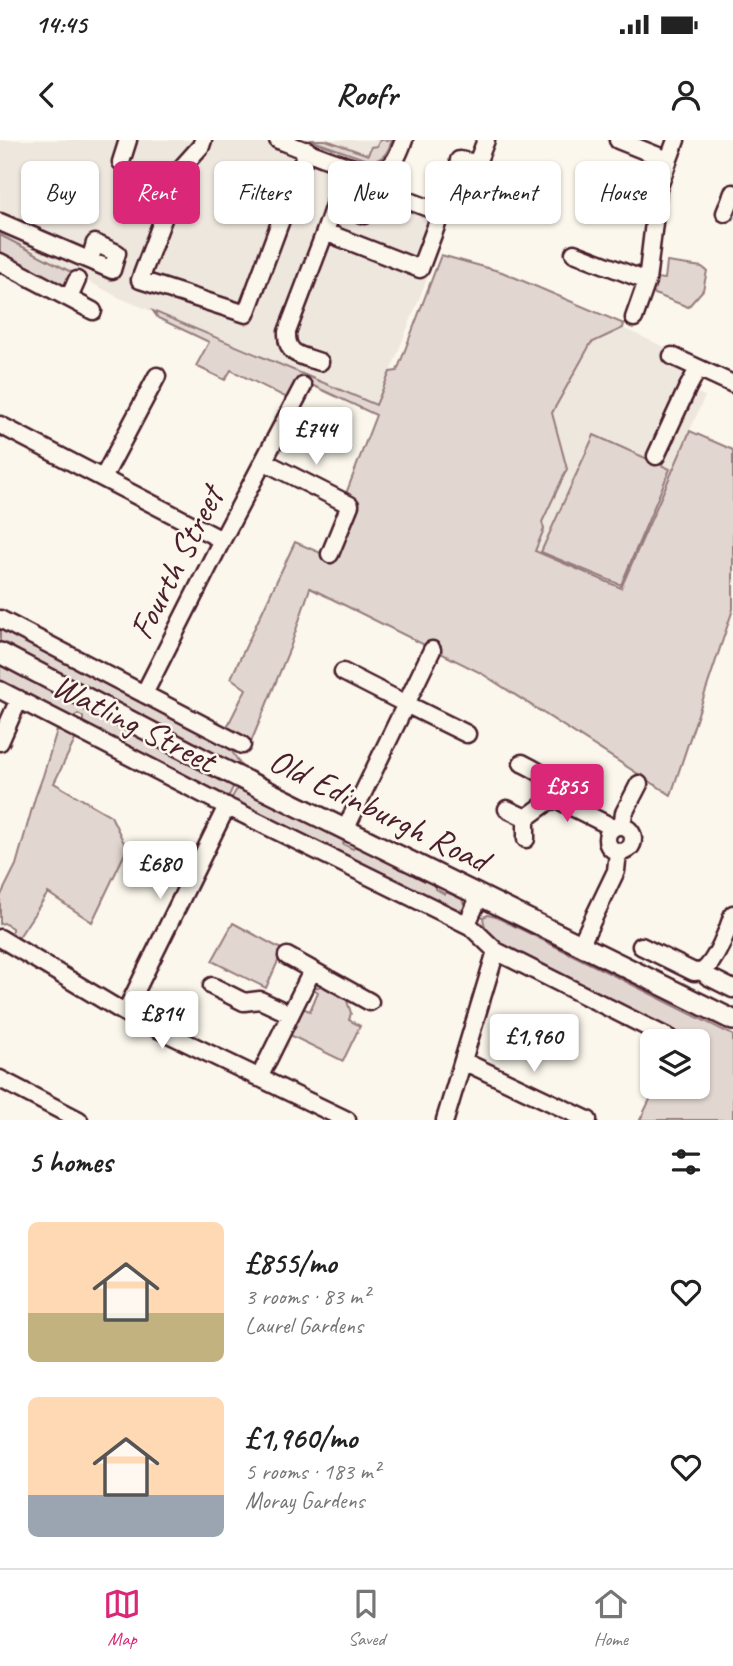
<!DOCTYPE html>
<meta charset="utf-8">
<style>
body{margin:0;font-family:Caveat,sans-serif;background:#f6f6f6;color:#222;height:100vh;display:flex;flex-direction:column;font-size:26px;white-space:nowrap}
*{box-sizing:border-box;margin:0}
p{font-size:23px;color:#767676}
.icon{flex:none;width:38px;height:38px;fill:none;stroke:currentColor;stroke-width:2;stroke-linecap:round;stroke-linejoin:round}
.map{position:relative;height:980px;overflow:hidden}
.drawer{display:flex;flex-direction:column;background:#fff;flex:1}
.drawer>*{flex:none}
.top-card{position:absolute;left:21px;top:21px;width:691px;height:63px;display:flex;gap:14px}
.fabs{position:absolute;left:640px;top:889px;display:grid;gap:14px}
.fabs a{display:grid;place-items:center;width:70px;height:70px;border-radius:10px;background:#fff;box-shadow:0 2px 5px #0004;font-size:35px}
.price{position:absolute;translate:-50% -60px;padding:0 16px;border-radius:7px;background:#fff;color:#222;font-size:23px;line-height:46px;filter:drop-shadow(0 2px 4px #0008)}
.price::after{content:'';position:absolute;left:50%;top:42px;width:21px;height:16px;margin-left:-10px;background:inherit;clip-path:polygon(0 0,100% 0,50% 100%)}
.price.selected{background:#db2777;color:#fff}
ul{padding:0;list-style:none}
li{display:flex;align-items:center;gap:21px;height:175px;padding:0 28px}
li span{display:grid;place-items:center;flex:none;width:196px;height:140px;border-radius:10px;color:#555}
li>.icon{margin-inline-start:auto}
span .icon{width:84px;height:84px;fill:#fffc;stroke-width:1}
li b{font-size:30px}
h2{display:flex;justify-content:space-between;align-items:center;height:84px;padding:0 28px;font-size:30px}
.pill{padding:0 24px;border-radius:10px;background:#fff;box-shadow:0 2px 5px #0004;font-size:24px;line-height:63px}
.pill.selected{background:#db2777;color:#fff}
.status{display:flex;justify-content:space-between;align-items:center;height:49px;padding:0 35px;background:#fff;direction:ltr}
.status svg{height:19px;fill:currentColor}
header{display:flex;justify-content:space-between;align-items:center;height:91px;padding:0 28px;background:#fff;font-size:32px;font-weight:700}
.tab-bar{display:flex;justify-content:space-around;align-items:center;height:98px;border-top:2px solid #e0e0e0;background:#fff;font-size:19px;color:#767676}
.tab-bar a{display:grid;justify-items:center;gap:4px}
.tab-bar .selected{color:#db2777}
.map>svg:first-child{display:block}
.built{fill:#eee7de}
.green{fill:#e2d7d0;stroke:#967b7e;stroke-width:2}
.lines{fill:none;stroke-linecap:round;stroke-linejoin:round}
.minor-casing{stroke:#4a1f2b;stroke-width:21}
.major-casing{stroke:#4a1f2b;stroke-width:24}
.minor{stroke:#fbf7ec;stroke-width:16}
.major{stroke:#fbf7ec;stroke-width:19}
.labels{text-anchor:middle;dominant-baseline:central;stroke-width:5;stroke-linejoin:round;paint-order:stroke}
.street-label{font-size:35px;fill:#4a1f2b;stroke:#fbf7ec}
</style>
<div class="status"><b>14:45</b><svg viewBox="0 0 49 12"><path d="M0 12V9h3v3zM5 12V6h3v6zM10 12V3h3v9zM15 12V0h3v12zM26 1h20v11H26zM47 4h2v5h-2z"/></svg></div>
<header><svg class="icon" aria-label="back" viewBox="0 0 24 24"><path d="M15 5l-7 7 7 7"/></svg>Roofr<svg class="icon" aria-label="person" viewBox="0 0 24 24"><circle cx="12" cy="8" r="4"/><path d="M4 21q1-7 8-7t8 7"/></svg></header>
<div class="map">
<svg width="733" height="980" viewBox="0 0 733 980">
<rect width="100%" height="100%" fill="#fbf7ec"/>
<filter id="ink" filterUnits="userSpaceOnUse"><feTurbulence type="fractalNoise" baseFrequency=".0143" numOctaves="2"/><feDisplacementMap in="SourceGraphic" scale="14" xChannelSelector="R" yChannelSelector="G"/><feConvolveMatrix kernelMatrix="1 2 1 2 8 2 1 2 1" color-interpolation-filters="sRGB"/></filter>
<g filter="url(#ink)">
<path class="built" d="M0,0h408l-18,44 64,27 -77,194 -257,-107 -120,-63z
M623,188l48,22 12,25 -3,11 25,10 -84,192 -87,-37 9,-22 -1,-6 25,-53 -15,-57 39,-70z"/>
<path class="green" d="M310,0h16l42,15 3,-8 6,-1 3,-6h12c-4,12 -8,20 -22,21z
M0,95l75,39 -6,12 -5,2 -64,-30z
M441,115l61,17 122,52 -1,4 -32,15 -39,70 15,56 -25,53 2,7 -9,22 86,37 69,-157 43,19v159l-62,186 -190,-122 -171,-85 -20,60 -39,94 -25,-13 20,-40 -15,-11 64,-136 28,12 53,-139 -79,-37 -10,20 -56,-28 -6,10 -29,-14 13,-24 -51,-24 -5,-7 223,94 14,-33 7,-1z
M667,122l35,5 5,4 -4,19 -15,17 -36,-14 4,-15 9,1z
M594,295l76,34 -49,116 -80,-33z
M0,485l226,117 14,22h-6l-234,-120z
M0,525l234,120 -7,15 -144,-75v-8l-5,-3 -6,4 -72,-34z
M57,590l19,8 -22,45 57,33 16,33 -35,73 -44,-29 -31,47c-6,-3 -5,-6 -5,-12l-8,-5 -4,1v-27l16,-32 19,-67 8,-22z
M238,647l106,54 -1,3 10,5 3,-3 80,40v3l9,5 1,-2 16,7 3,8 -4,4 -3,1 -228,-111z
M488,775l8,2 237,118v85h-93l16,-33h42v-46h-19l1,-4 -166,-83 1,-3c-15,-8 -31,-15 -32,-34z
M233,783l50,27 -17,38 -54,-27z
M323,846l23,12 5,15 -2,7 11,6 -17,35 -53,-26 12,-27 8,3 8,-19 -6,-4z"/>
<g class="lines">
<g class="minor-casing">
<path id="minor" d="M203,0l-2,6 -18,20 -43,114 106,34 61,-164
M278,0c21,7 86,38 104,30 14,-5 17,-18 22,-30
M618,0l50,20
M459,20l18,3 5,30
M121,22l7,-22
M477,23l9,-23
M725,73l8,-20
M0,82l112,48 5,-17 -22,-10 -5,17
M325,92l95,37 21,-56 -55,-21 -14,1 -8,22 -29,-11
M574,113l73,28
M0,122l93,49
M69,158l8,-18
M634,178l13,-37 11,-92 18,-49
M672,216l61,28
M320,222c-19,-7 -34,-6 -33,-30l38,-100 22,-66
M0,285l222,115
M656,316l31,-67 11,-20
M265,322l85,43 -20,49
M103,338l54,-102
M0,479l242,126
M343,532l63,32 26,-54
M0,550l226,116 244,120 26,25 173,87
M144,554l78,-154 81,-154
M0,602l19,-43
M522,623c18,9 30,14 33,37
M507,669l19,9v21
M526,678l23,-17 9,-1 48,24 5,5
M607 699a13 13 0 1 1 26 0a13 13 0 1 1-26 0Z
M622,686l2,-13 15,-29
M346,688l60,-124 61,30
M467,784l13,-29
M0,798l125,75 222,107
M581,804l35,-73 2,-19
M641,806l53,26 9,-1 4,5 26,13
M287,816l83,46
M703,831c13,-10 25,-41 30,-57
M212,846l32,16 16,-2 30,14
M125,873l102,-207
M463,921l125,59
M259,938l53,-107
M0,939l79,41
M445,980l51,-169"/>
</g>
<g class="major-casing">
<path id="major" d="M0,513l216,113 517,254"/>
</g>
<use href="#minor" class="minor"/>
<use href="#major" class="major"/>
</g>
</g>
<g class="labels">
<g class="street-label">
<text transform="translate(176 423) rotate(-63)">Fourth Street</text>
<text transform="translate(134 583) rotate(27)">Watling Street</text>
<text transform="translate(379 670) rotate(26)">Old Edinburgh Road</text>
</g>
</g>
</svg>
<div class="fabs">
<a><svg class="icon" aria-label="layers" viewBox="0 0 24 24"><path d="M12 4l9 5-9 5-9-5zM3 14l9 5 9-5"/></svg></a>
</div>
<b class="price" style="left:316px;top:327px">£744</b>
<b class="price selected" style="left:567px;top:684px">£855</b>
<b class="price" style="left:160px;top:761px">£680</b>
<b class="price" style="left:162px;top:911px">£814</b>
<b class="price" style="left:534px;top:934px">£1,960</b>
<div class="top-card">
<a class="pill">Buy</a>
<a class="pill selected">Rent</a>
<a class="pill">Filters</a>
<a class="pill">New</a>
<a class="pill">Apartment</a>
<a class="pill">House</a>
</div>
</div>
<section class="drawer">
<h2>5 homes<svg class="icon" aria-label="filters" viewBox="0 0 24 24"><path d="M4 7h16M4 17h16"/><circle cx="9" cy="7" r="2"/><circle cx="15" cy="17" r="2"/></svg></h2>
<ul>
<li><span style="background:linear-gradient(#ffd9b3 65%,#c2b280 0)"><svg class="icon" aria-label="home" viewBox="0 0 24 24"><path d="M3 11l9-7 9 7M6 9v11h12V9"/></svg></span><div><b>£855/mo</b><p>3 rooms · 83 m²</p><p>Laurel Gardens</p></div><svg class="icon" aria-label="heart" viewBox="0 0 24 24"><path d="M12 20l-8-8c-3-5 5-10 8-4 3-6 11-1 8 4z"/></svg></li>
<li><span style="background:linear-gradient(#ffd9b3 70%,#9aa5b1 0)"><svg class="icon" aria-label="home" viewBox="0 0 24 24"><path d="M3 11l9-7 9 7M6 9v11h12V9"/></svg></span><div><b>£1,960/mo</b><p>5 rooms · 183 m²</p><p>Moray Gardens</p></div><svg class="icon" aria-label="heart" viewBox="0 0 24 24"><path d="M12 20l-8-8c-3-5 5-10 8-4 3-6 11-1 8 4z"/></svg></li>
</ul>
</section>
<nav class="tab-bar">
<a class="selected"><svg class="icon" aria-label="map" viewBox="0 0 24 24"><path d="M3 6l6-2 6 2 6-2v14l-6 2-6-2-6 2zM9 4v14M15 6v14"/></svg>Map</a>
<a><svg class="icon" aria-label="saved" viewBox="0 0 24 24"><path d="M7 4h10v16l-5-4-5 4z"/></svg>Saved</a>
<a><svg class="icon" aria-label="home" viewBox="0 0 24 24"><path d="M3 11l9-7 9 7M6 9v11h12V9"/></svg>Home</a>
</nav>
